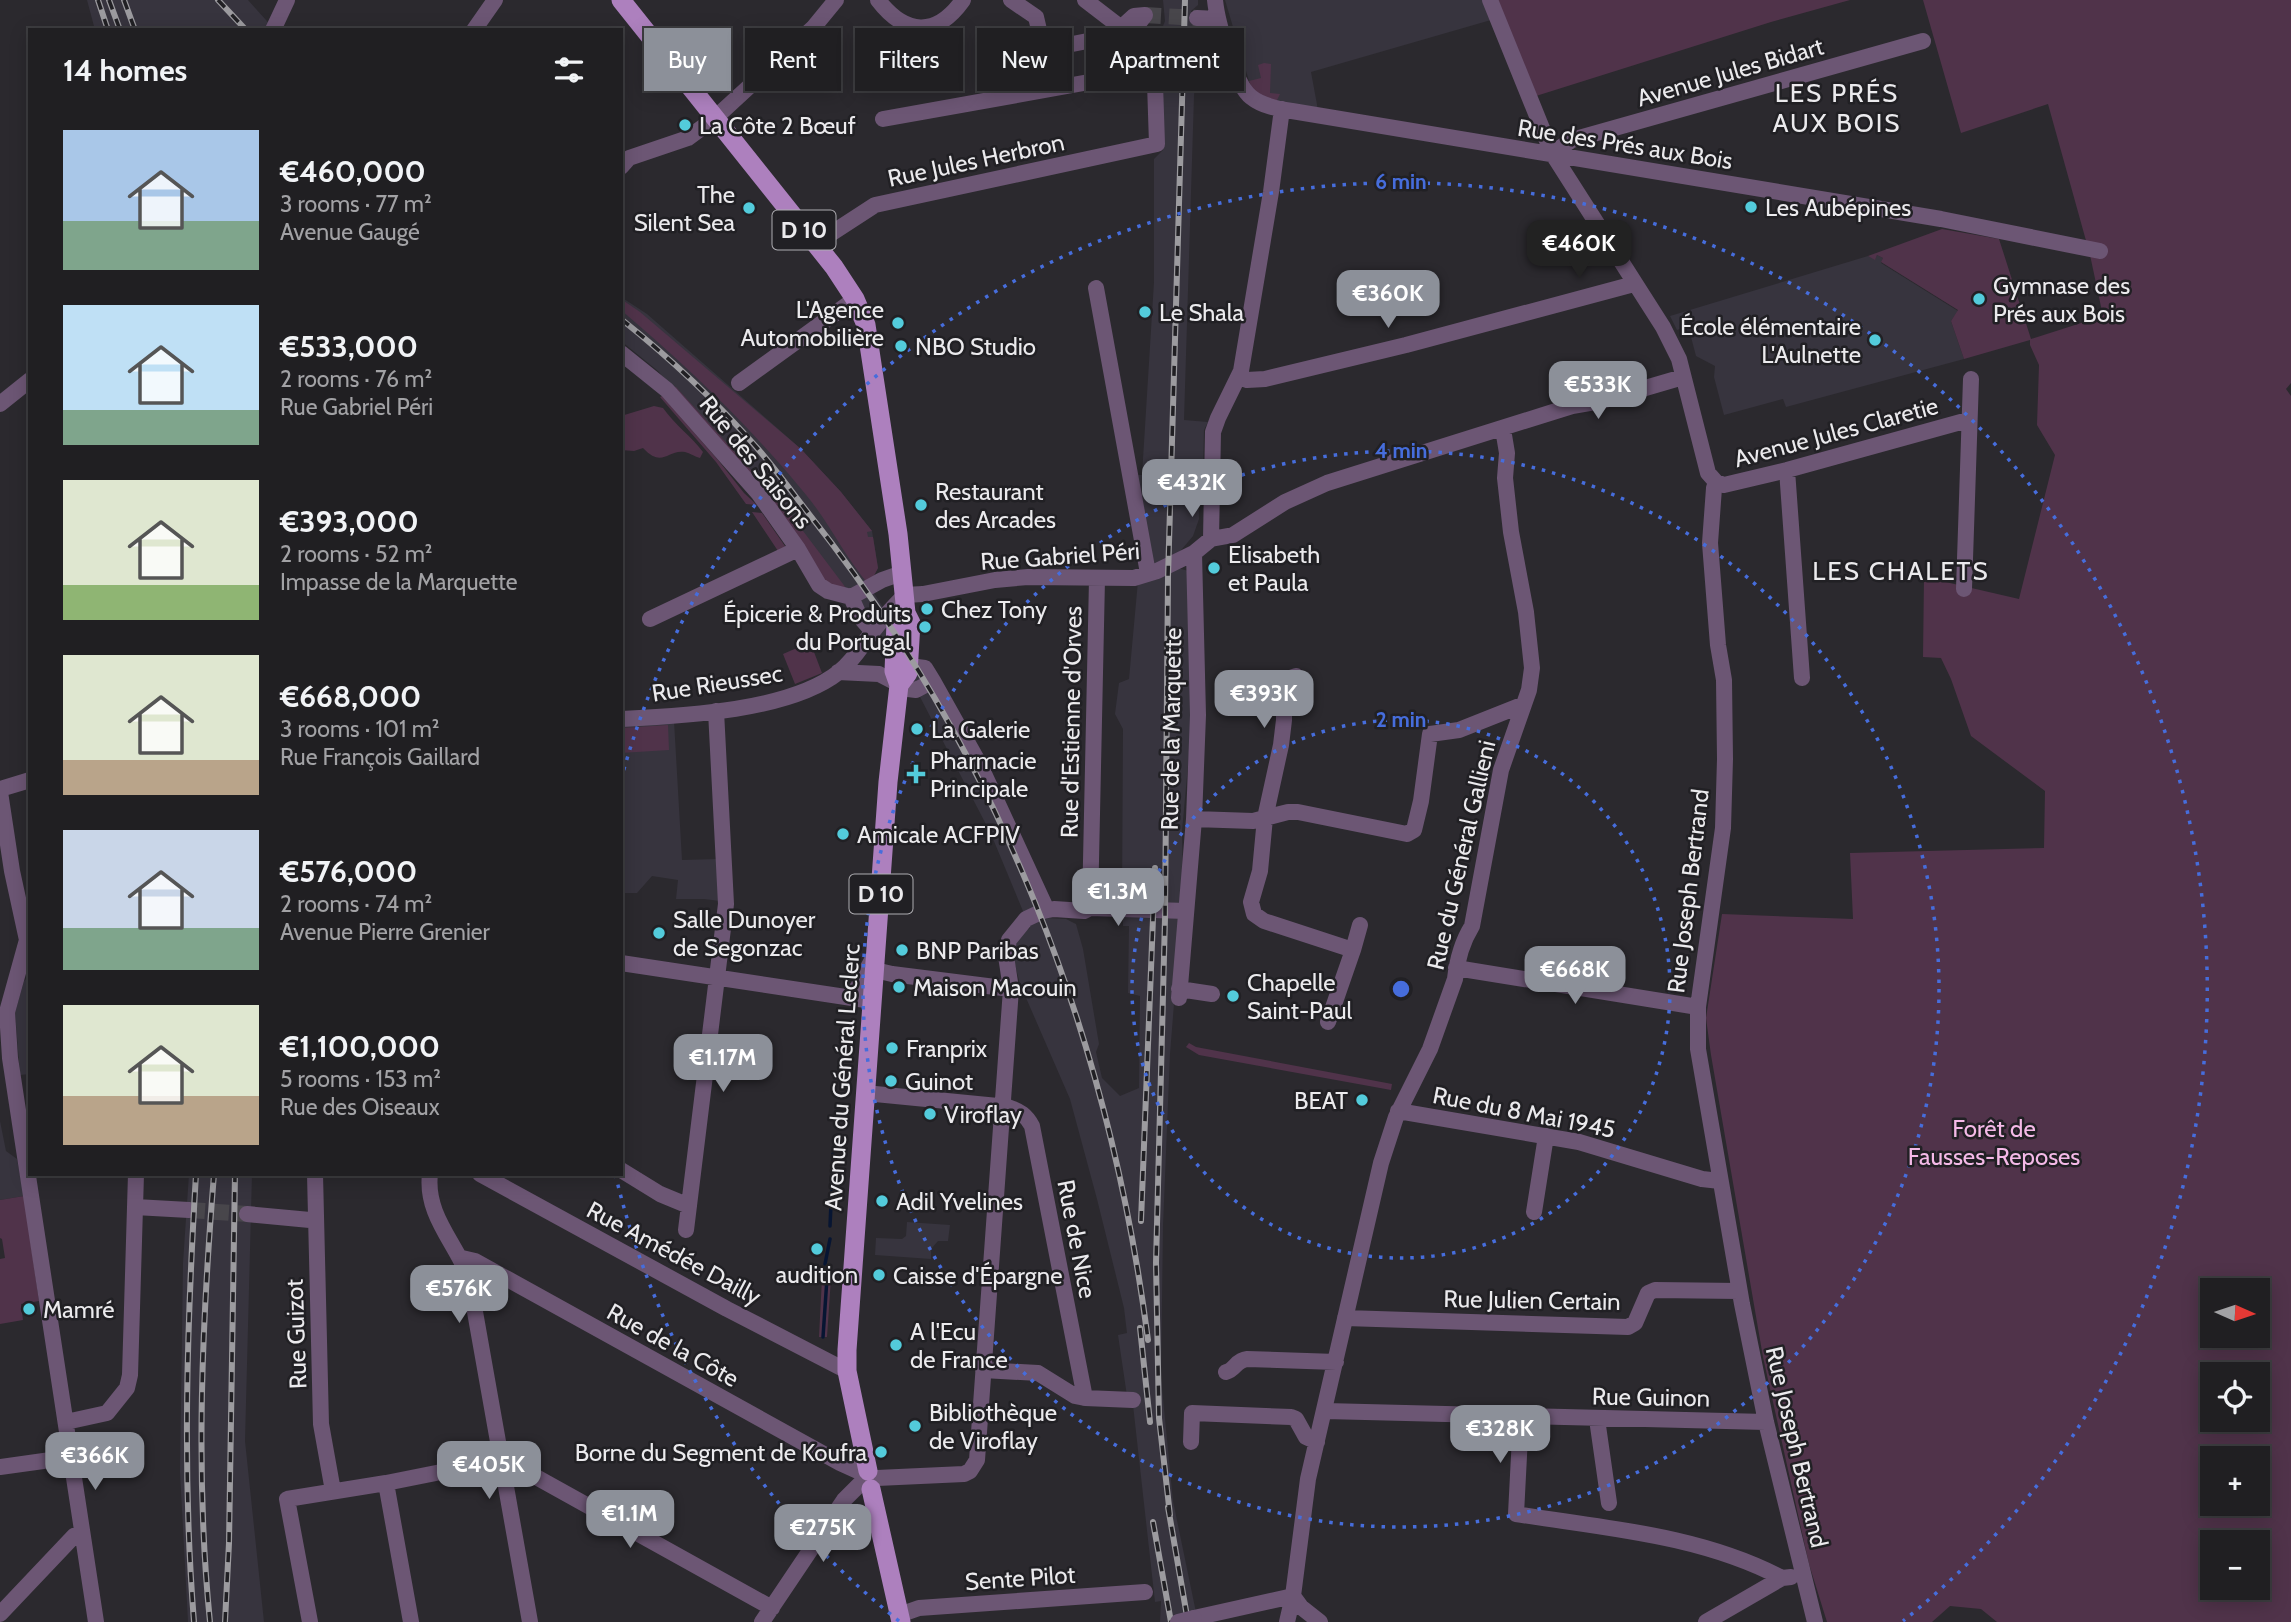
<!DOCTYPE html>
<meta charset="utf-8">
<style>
body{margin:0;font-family:Cabin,sans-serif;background:#2d2c2f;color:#f1f3f6;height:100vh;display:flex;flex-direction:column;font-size:26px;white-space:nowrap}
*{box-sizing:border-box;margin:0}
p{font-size:23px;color:#a2a2a5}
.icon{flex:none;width:38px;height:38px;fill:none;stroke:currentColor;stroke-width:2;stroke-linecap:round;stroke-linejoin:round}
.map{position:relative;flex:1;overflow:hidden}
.sheet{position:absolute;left:28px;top:28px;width:595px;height:1148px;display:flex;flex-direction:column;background:#201f22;border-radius:0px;box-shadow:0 4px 18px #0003,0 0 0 2px #3d3d40}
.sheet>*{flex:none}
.guide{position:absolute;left:644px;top:28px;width:665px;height:63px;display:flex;gap:14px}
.needle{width:46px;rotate:93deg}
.fabs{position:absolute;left:2200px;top:1278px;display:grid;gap:14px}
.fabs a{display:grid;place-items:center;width:70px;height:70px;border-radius:0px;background:#201f22;box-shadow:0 4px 18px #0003,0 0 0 2px #3d3d40;font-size:35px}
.price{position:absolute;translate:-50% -60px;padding:0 16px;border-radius:14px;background:#8c9099;color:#fff;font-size:23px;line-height:46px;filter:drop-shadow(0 2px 4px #0008)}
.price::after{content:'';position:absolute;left:50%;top:42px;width:21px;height:16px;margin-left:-10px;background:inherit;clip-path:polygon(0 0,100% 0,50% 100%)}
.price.current{background:#222;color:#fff}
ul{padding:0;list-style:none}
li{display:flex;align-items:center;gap:21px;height:175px;padding:0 35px}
li span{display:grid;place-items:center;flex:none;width:196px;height:140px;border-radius:0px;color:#555}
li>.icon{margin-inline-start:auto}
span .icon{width:84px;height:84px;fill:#fffc;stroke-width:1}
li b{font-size:30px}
h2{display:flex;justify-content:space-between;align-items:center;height:84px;padding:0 35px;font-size:30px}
.pill{padding:0 24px;border-radius:0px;background:#201f22;box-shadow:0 4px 18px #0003,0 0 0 2px #3d3d40;font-size:24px;line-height:63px}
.pill.current{background:#8c9099;color:#fff}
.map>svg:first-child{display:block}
.built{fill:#37343e}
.green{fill:#50334a;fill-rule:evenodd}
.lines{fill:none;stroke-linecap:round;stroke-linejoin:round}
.stream{stroke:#071532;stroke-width:3.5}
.minor-tunnel{stroke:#48464b;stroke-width:16;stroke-dasharray:16 8;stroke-linecap:butt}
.minor{stroke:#6c5674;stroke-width:16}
.major{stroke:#ad80be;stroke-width:19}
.rail-casing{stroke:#9c9b9f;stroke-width:6}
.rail{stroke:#212024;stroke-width:3.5;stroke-dasharray:10;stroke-linecap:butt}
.minor-bridge{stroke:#6c5674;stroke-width:16}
.ring{fill:none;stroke:#466ddc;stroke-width:3.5;stroke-dasharray:3.5 7}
.poi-dot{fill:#53cbdb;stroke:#212024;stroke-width:2.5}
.labels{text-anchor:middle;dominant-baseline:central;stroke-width:5;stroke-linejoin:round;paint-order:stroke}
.shield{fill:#212024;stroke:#aeadb1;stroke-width:2}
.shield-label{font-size:23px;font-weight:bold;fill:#ebeaed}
.street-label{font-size:24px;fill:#ebeaed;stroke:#212024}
.poi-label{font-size:24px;fill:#ebeaed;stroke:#212024;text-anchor:start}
.park-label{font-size:24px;fill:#f4b9e7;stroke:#212024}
.neighbourhood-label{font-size:26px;letter-spacing:2px;fill:#ebeaed;stroke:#212024}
.centre{fill:#466ddc;stroke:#212024;stroke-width:3.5}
.ring-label{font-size:21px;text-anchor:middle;font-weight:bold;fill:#466ddc;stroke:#212024;stroke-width:5;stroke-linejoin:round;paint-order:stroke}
</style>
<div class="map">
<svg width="2291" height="1622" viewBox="0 0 2291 1622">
<rect width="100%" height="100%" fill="#2b292e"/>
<path class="built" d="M87,0h161l27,30h-180z
M1163,0h35v5l-7,6v12l5,2 3,8 -5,63 -10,324 24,2 -4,8 -1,41 -5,6 1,42 -6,17 -16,19v13l12,3 4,140 -11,120 1,60 -13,163 -7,172 -2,152 12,123 25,121h-38l1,-21 -6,1 -23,-206h-5l-9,-61 9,-2 -3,-25 -27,-109 -27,-100 -50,-115 -9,-35 6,-13 13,-8 -39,-94 -72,-139 -66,-101 -24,-7 -56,-82 -115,-134 -37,-30v-44l26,17 154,135 40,43 31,39 6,37 -9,17 53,85 74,135 50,113 20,1 10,5 7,25 16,95 -3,8 6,26 18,18 19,-8 1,-92 -12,-3 1,-67h-6l-1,-25 1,-172 -8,-15 4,-31 10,-4 9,-98 12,-3 -17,-103h9l12,-193v-123l9,-9 -3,-116 5,-13z
M1225,0h258l8,20 -180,52 7,38 -47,-8 -22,-21z
M1877,255l6,3 -2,5 77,48 -7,10 13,38 -178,48 -3,-8 -59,16 -10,-38 1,-11 -19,-10 -5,-19 -6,-10 -8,3 -7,-14 198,-60 7,3z
M674,721l8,139 36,-1 2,42 -16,-2h-28l2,-19 -26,-4 -15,17h-16v-168z
M30,975v99l-10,1 -5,-63 9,-31z
M0,1121l6,30 11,8 7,37 -24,4z
M189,1174h63l-7,267 19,181h-76l-8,-150 3,-209z
M907,1222l43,3 -2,16h-10l-7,8v10l-56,-4 1,-17 26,1 4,-3z"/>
<path class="green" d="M1496,0h354l-79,22 -235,74z
M1923,0h368v383l-5,6 5,7v1226h-294l-16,-13 -31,-3 -18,16h-105l-18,-58 -46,-207 -52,-302 -5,-37 16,-104 131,5 -3,-66 194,-5 1,-57 -74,-55 -20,-57 -10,-21 -18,-1 1,-80 95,22 36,-144 -18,-30 2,-60 -9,-20v-5l-66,19 -13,-38 7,-11 -77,-48 2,-4 -6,-3 -2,5 -7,-4 74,-27 57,10 32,100 72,-23 -13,-61 -42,-151 -87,29zM2212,1290h46v45h-46zM2212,1374h46v45h-46zM2212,1458h46v45h-46zM2212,1542h46v45h-46z
M1264,63l7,1 -1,29 10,1 -3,6 -6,2 -18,-11 -4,-10 12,-3 -3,-13z
M621,299l19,13 161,137 40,43 31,39 -5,1 1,5h5l5,31 -9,17c-24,-28 -39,-61 -62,-89 -56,-69 -119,-129 -186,-186z
M676,387l112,124 58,77 -17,-1 -156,-199z
M662,396l56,64 26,33 13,12 -11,-1 -30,-42 -56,-65z
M654,406l9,2c12,17 28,28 40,44l-3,6c-5,-1 -10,-5 -15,-6 -18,-3 -22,17 -42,-4l-9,3 -13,-1v-34z
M752,512l10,1 25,36 -7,5z
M806,644l4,8h4l8,21 -27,11 -12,-30z
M668,725l1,25 -48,3v-25z
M1094,881l30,1 -2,19c-17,0 -28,0 -28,-20z
M1189,1043l7,4 196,37 -1,6 -192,-35 -13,-8z
M24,1196l15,105 -18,3 2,16 -23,4v-65l5,-1 -3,-19 -2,-1v-38z
M822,1278h9l-4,59h-8z"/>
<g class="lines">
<path class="stream" d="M833,1154l1,18
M831,1200l3,-22
M830,1226l1,-22
M825,1264l5,-25
M823,1337l4,-59"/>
<path class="minor-tunnel" d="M1145,15l52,3
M189,1210l58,4"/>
<path class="minor" d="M878,0c27,35 58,38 85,0
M1011,0l25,17 7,30 4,2 71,-14 6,-6
M1215,0c2,21 20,85 36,97 11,9 27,12 41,14l649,108 159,32
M1490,0l62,153 111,174 16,32 29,114 8,9
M1197,18l20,1
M1122,27l12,-11 11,-1 -14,18
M273,30l14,-30
M474,30l21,-30
M883,119l273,-49
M1552,153l20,-13 351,-99
M621,167l8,-9 59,-20 27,-20 98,-90 23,-28
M815,244l60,-39 282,-61 -3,-91 -69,-53
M1096,288l52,285
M621,353l46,37 92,104 39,55 21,36 9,6 23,6 31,-17 20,-7
M1239,377l8,3 18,-1 141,-34 228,-61
M739,383l116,-84
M0,404l30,-24
M1787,470l15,208
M1716,482l-2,6 -4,55 8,102 6,35 1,79 -2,69 -25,179v42l44,255 24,118 49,200
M1716,482l8,3 63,-15 181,-50
M1211,539l2,-107 5,-14 23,-47 30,-179 11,-83
M1964,589l7,-210
M851,597l9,20 13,15
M650,619l148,-70
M909,666l16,2 8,13 47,84 67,145
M838,672l41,2 29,15 8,1 17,-9
M1296,676l-12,4v40l-3,25 -16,73 -5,53 -9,31 3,12 10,7 89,29 -25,72
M621,719c62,-3 169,-8 218,-47 15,-12 23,-27 34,-41 10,-13 21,-25 32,-36l18,-1 72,-14 33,-3 106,1 23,-7 37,-18 17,-14 22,-4 52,-33 42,-19 245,-77 29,-5 82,-24
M0,789l30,-9
M0,792l12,79 15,69 -20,72 3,46 86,564
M1194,819l59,2 35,-9h10l109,22 7,-4 7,-29 9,-67 29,-4 63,-25
M1090,908l7,-329
M1353,950l7,-25
M621,963l251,38
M1456,968l242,39
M875,970l17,4 119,15
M1179,989l33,5
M849,997l9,-10 15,-29
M1179,998l15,-179 4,-104 -4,-162
M865,1093l143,14c12,4 18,8 24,19l53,272
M1398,1111l181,31 123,37 18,2
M621,1170l39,24 29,12
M315,1174l6,250 12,67
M430,1174c-5,41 26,69 39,104l61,344
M480,1174l247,135 120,62
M135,1207l54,3
M1534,1212l12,-76
M247,1214l63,6 5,-3
M686,1230l40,-326 -10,-193
M462,1258l13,3 365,202 22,10
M1345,1318l283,9 7,-4 13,-30 7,-3 84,1
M983,1370l55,3 37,23 10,2 48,2
M1226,1372c9,-2 10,-12 21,-13l89,3
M1325,1411l441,11
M1521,1417l-5,97c88,14 185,21 266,64
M1597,1419l12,84
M66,1422l41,-9 20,-25 3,-13 6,-201
M1191,1442l1,-29 99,4 5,2 10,18 11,5
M0,1467l72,-10
M877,1478l87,-4 6,-3 7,-11 34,-471 -5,-33 3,-16 17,-21 17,-8 11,-2 30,2 6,-3 96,3
M386,1483l25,139
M1293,1596l8,11 19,15
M0,1614l74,-78 8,-4
M899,1615l20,-7 226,-16
M1194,1618l99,-22
M310,1622l-23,-123 99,-16 115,-23 8,2 263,146
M762,1622l82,-122 16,-16
M1287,1622l6,-26 15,-117 73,-316 15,-46 34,-68 25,-70c2,-18 7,-37 17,-53l29,-156 28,-80 3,-22 -6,-56 -15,-80 -6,-54 2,-25 -4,-24
M1706,1622l76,-44 9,-1"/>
<path class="major" d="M621,0l213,267 21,32 11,26 32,209 8,79 5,10 -3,50 -9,12
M868,1471l-21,-100v-21l41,-568 11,-97 -5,-14 2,-48 10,-10
M871,1489l30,133"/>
<g class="rail-casing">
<path id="rail" d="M98,0l10,30
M109,0l11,30
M124,0l11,30
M218,0l28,30
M621,319c49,39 96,83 137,130 18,21 34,43 51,65 191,241 300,523 339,826
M1141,1221l14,-353
M1140,1328l10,94
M1168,1507l20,115
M1170,1515l-11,-97 -3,-155 9,-345 3,-341 17,-577
M1153,1522l18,100
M194,1622c-12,-149 -7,-298 2,-448
M210,1622c-15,-149 -8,-299 4,-448
M225,1622l4,-79 6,-369"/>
</g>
<use href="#rail" class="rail"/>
<path class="minor-bridge" d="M1178,1622l16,-4"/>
</g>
<g class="ring">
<circle cx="1401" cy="989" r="269"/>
<circle cx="1401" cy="989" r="538"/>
<path d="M899 1621A807 807 0 0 1 616 1177M621 780A807 807 0 1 1 1903 1621"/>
</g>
<g class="poi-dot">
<circle cx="685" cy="125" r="7"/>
<circle cx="1751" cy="207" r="7"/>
<circle cx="749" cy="208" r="7"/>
<circle cx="1979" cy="299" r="7"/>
<circle cx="1145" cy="312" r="7"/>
<circle cx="898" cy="323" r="7"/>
<circle cx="1875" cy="340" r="7"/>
<circle cx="901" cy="346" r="7"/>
<circle cx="921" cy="505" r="7"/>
<circle cx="1214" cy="568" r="7"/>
<circle cx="927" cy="609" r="7"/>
<circle cx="925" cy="627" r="7"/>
<circle cx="917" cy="729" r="7"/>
<path d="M912.5 763.5h7v7h7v7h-7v7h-7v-7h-7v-7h7z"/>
<circle cx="843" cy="834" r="7"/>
<circle cx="659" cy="933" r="7"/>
<circle cx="902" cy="950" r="7"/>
<circle cx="899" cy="987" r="7"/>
<circle cx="1233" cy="996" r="7"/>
<circle cx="892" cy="1048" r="7"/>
<circle cx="891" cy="1081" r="7"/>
<circle cx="1362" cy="1100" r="7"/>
<circle cx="930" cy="1114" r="7"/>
<circle cx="882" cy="1201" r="7"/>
<circle cx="817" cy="1249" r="7"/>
<circle cx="879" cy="1275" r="7"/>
<circle cx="29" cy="1309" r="7"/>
<circle cx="896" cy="1345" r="7"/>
<circle cx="915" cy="1426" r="7"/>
<circle cx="881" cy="1452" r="7"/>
</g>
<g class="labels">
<g class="shield">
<rect x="772.5" y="210.5" width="63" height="39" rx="5"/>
<rect x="849.5" y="874.5" width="63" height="39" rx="5"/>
</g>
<g class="shield-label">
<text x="804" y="230">D 10</text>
<text x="881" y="894">D 10</text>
</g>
<g class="street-label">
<text transform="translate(1730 72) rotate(-16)">Avenue Jules Bidart</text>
<text transform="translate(1625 144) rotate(9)">Rue des Prés aux Bois</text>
<text transform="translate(976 160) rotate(-12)">Rue Jules Herbron</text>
<text transform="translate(1836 432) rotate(-15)">Avenue Jules Claretie</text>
<text transform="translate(756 462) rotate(51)">Rue des Saisons</text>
<text transform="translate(1060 556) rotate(-4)">Rue Gabriel Péri</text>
<text transform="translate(717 683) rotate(-9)">Rue Rieussec</text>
<text transform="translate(1071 722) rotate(-89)">Rue d'Estienne d'Orves</text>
<text transform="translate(1171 729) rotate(-89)">Rue de la Marquette</text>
<text transform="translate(1461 855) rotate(-77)">Rue du Général Gallieni</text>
<text transform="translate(1688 891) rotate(-83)">Rue Joseph Bertrand</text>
<text transform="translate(842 1077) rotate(-86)">Avenue du Général Leclerc</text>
<text transform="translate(1524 1112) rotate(11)">Rue du 8 Mai 1945</text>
<text transform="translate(1077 1239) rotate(79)">Rue de Nice</text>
<text transform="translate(674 1253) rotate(28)">Rue Amédée Dailly</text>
<text transform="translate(1532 1300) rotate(1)">Rue Julien Certain</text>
<text transform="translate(296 1334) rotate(-92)">Rue Guizot</text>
<text transform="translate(673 1345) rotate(29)">Rue de la Côte</text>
<text transform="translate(1651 1397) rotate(1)">Rue Guinon</text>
<text transform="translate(1797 1447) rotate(77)">Rue Joseph Bertrand</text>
<text transform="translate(1020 1578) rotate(-4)">Sente Pilot</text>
</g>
<g class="poi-label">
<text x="699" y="125">La Côte 2 Bœuf</text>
<text x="735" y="194" text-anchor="end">The<tspan x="735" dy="28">Silent Sea</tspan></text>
<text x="1765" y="207">Les Aubépines</text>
<text x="1993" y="285">Gymnase des<tspan x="1993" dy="28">Prés aux Bois</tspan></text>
<text x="884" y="309" text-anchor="end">L'Agence<tspan x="884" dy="28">Automobilière</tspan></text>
<text x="1159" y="312">Le Shala</text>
<text x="1861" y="326" text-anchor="end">École élémentaire<tspan x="1861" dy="28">L'Aulnette</tspan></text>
<text x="915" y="346">NBO Studio</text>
<text x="935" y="491">Restaurant<tspan x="935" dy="28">des Arcades</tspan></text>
<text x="1228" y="554">Elisabeth<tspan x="1228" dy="28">et Paula</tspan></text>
<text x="941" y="609">Chez Tony</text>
<text x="911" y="613" text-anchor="end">Épicerie &amp; Produits<tspan x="911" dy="28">du Portugal</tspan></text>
<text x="931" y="729">La Galerie</text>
<text x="930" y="760">Pharmacie<tspan x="930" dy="28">Principale</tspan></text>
<text x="857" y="834">Amicale ACFPIV</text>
<text x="673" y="919">Salle Dunoyer<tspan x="673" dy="28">de Segonzac</tspan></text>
<text x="916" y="950">BNP Paribas</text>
<text x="1247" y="982">Chapelle<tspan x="1247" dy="28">Saint-Paul</tspan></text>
<text x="913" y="987">Maison Macouin</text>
<text x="906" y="1048">Franprix</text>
<text x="905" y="1081">Guinot</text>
<text x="1348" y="1100" text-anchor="end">BEAT</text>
<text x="944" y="1114">Viroflay</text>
<text x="896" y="1201">Adil Yvelines</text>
<text x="817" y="1274" text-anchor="middle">audition</text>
<text x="893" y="1275">Caisse d'Épargne</text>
<text x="43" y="1309">Mamré</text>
<text x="910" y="1331">A l'Ecu<tspan x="910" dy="28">de France</tspan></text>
<text x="929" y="1412">Bibliothèque<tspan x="929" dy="28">de Viroflay</tspan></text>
<text x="867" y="1452" text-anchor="end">Borne du Segment de Koufra</text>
</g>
<g class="park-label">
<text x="1994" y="1128">Forêt de<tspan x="1994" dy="28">Fausses-Reposes</tspan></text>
</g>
<g class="neighbourhood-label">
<text x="1837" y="93">LES PRÉS<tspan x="1837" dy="30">AUX BOIS</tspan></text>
<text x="1901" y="571">LES CHALETS</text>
</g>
</g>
<circle cx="1401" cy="989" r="10" class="centre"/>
<g class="ring-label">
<text x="1401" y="189">6 min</text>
<text x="1401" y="458">4 min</text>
<text x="1401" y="727">2 min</text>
</g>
</svg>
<div class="fabs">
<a><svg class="needle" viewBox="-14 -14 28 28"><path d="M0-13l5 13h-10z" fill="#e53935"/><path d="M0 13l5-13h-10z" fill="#a2a2a5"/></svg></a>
<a><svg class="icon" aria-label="locate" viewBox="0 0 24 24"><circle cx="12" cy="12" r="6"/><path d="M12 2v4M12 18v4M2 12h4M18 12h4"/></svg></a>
<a>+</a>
<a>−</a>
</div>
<b class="price current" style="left:1579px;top:280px">€460K</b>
<b class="price" style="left:1388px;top:330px">€360K</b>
<b class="price" style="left:1598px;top:421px">€533K</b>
<b class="price" style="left:1192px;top:519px">€432K</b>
<b class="price" style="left:1264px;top:730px">€393K</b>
<b class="price" style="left:1118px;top:928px">€1.3M</b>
<b class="price" style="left:1575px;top:1006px">€668K</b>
<b class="price" style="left:723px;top:1094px">€1.17M</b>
<b class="price" style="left:459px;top:1325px">€576K</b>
<b class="price" style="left:1500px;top:1465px">€328K</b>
<b class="price" style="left:95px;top:1492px">€366K</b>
<b class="price" style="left:489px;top:1501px">€405K</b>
<b class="price" style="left:630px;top:1550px">€1.1M</b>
<b class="price" style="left:823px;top:1564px">€275K</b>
<div class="guide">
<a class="pill current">Buy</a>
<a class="pill">Rent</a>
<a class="pill">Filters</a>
<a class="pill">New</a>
<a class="pill">Apartment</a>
</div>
<section class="sheet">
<h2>14 homes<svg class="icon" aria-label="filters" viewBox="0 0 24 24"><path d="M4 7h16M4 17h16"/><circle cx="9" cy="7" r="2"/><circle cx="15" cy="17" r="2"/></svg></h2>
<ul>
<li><span style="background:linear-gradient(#a9c7e8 65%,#7fa58c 0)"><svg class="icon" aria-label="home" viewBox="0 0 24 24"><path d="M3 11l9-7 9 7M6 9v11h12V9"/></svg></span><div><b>€460,000</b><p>3 rooms · 77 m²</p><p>Avenue Gaugé</p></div></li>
<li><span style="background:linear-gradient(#bfe0f5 75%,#7fa58c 0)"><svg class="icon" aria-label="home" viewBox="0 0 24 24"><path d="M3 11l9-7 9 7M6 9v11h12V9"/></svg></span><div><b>€533,000</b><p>2 rooms · 76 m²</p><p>Rue Gabriel Péri</p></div></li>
<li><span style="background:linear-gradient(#dfe7d0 75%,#8fb573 0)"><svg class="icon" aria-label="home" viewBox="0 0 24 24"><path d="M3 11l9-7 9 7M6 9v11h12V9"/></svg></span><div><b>€393,000</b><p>2 rooms · 52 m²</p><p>Impasse de la Marquette</p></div></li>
<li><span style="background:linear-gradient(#dfe7d0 75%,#b9a48a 0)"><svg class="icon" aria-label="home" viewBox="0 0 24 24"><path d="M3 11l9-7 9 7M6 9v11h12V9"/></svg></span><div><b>€668,000</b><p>3 rooms · 101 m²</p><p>Rue François Gaillard</p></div></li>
<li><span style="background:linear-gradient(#c9d6e8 70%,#7fa58c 0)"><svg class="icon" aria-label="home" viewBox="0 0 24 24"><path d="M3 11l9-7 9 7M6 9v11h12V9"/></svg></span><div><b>€576,000</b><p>2 rooms · 74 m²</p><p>Avenue Pierre Grenier</p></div></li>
<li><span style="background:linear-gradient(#dfe7d0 65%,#b9a48a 0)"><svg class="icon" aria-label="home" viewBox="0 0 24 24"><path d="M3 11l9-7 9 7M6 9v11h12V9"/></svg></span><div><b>€1,100,000</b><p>5 rooms · 153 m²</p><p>Rue des Oiseaux</p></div></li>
</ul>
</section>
</div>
